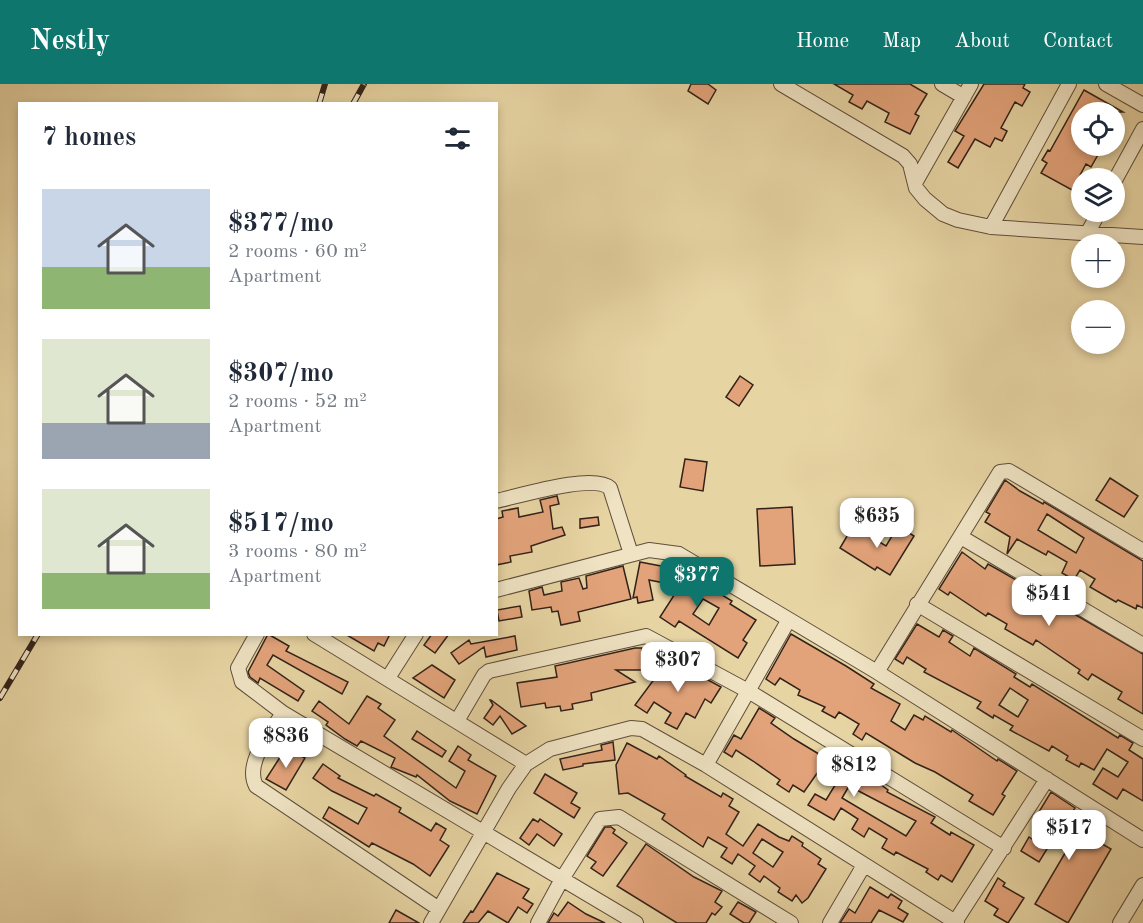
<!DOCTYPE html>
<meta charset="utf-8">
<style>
body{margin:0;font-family:"Old Standard TT",serif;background:#f6f6f7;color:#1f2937;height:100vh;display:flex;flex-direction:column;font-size:22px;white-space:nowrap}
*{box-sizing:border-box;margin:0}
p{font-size:20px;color:#747a83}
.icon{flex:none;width:33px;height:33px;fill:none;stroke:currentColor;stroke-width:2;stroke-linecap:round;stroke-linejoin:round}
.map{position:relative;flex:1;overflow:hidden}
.drawer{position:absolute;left:18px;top:18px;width:480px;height:534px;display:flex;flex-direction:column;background:#fff;border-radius:0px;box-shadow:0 3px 9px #0003}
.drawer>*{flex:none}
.tools{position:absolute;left:1071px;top:18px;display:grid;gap:12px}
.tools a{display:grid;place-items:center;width:54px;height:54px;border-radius:50%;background:#fff;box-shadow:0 3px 9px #0003;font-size:30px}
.price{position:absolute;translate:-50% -51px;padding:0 14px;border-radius:12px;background:#fff;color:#222;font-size:20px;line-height:39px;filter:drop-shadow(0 2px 3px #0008)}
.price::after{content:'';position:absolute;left:50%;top:36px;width:18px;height:14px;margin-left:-9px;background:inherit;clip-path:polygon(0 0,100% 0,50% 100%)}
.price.current{background:#0f766e;color:#fff}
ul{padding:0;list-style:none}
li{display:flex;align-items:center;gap:18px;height:150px;padding:0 24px}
li span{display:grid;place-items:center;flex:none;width:168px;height:120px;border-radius:0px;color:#555}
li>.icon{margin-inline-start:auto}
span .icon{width:72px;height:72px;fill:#fffc;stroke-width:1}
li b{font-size:26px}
h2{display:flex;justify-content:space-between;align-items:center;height:72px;padding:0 24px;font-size:26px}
header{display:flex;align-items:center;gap:36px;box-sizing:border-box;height:84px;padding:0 30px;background:#0f766e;color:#fff}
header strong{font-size:28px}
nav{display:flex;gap:33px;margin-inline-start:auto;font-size:21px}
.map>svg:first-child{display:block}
.building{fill:#e3a37a;stroke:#322219;stroke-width:1.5;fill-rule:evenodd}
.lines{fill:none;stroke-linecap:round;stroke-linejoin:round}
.minor-casing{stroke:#5f4e3c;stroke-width:16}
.minor{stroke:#efe3c3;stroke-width:14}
.rail-casing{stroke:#322219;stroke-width:6}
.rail{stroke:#efe3c3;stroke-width:4;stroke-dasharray:11;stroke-linecap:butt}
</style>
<header>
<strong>Nestly</strong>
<nav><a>Home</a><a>Map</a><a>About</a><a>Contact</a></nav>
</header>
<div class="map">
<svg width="1143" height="839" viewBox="0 0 1143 839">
<rect width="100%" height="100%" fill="#e7d4a3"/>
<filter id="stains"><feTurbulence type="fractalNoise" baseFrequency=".00333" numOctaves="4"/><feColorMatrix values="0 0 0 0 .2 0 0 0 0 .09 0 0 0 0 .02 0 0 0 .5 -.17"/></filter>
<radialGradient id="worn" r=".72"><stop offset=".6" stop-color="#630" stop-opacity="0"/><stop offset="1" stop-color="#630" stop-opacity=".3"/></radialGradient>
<path class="building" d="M691,0h17l8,6 -8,14 -20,-13z
M834,0h76l17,10 -12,20 4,2 -9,18 -25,-12 4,-9 -22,-12 -5,8 -13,-7 4,-7z
M984,0h41l-2,4 7,4 -8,14 -7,-4 -14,26 6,3 -5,10 -7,-3 -5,9 -15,-8 -17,29 -10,-6 16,-26 -9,-5z
M1084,6l39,22h-41v34h21l-12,21 -5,-3 -14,26 -31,-17 6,-10 -5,-3 6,-10 2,1z
M740,292l13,9 -14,21 -13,-9z
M685,375l22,3 -4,29 -23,-4z
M1110,394l28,18 -14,21 -28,-17z
M1005,396l15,11 23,13 1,-2 99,59v47l-6,-3 -1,4 -18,-9 -2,2 -26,-15 5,-8 -15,-9 -6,10 -12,-7 5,-11 -19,-11 -2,4 -29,-16 -10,15 3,-17 -25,-15 5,-8 -4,-2zM1047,430l37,24 -8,15 -38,-23z
M557,412l2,8 -9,2 3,23 9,-2 3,8 -34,11 1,6 -22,4 1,6 -15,3v-46l7,-2 -1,-6 16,-3 1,9 24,-5 -3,-12z
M792,423l3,57 -35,2 -3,-57z
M598,433l1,8 -19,3v-9z
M853,442l33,20 12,-20 16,10 -24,39 -13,-8 -2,3 -35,-22z
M962,468l23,17 3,-5 9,5 146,85v60l-25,-15 4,-7 -30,-18 -4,6 -10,-7 2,-3 -44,-30 -3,5 -28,-16 2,-5 -19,-11 -2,3 -36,-24 -2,3 -9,-6z
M640,478l42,8 29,20 1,-1 20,12 -2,3 26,16 -13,20 4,3 -9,15 -59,-37 -4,6 -15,-10 20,-31 -31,-6 4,20 -15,3 -1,-6 -4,1zM703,515l16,9 -10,17 -16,-11z
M623,482l8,33 -53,13 2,9 -19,4 -3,-14 -6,1 -1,-5 -19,3 -3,-19 13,-4 2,8 18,-4 -1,-9 18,-4 4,11 4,-1 -1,-12z
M520,522l2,11 -23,4 -2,-11z
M917,540l22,13 4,-7 10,6 -4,6 21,14 4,-8 42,26 -2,3 16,10 2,-3 86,54 2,-3 13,8 -4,7 14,9v42l-20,-12 -6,10 -24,-15 10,-16 15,9 10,-15 -21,-13 -13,21 -13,-7 -2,4 -13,-7 2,-4 -16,-10 -3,5 -39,-21 3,-4 -19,-11 -1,3 -16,-10 4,-6 -57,-30 2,-3 -19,-12 -4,7 -8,-5zM1010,604l18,12 -10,17 -19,-12z
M268,550l21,12 -3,5 62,31 -6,12 -69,-39 -6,10 37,26 -6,10 -38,-23 -2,5 -8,-6 -2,-5z
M345,550h45l-6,12 -6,-3 -4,8z
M432,550h17l-14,19 -11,-8z
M791,550l55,32 28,18 -3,4 29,16 -9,17 14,9 9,-15 9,5 2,-4 26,16 1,-2 45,31 1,-2 19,12 -15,23 3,2 -12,19 -24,-14 4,-6 -38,-23 -20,-9 -49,-30 -4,7 -9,-6 6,-10 -20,-12 -4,6 -13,-7 3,-4 -27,-12 2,-5 -20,-12 -5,7 -9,-6z
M515,552l2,14 -31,7 -2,-10 -25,17 -8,-11 18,-13 2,4z
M635,564h7v9h9v13h-35l19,12 -44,11 1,7 -20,4 1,5 -12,2 -1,-5 -14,2 -1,-5 -24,4 -4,-24 40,-6 -2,-11z
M665,574l32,21 2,-4 22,12 -10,16 -6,-4 -10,19 -9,-5 -9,16 -12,-6 6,-10 -17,-11 -7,11 -12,-8 26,-35h-3z
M432,581l23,15 -11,18 -31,-20z
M367,612l14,8 -3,4 17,12 -11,16 72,52 9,-17 -16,-10 9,-15 13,9 -3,5 28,16 -19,38 -27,-13 -33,-26 -1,2 -25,-10 4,-9 -34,-17 -4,5 -12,-7 -19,-14 2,-3 -16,-11 7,-10 30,23z
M490,616h1l35,26 -14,8 -12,-18 -7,9 -9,-7 9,-13z
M759,624l16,10 -4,5 23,16 38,23 5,-6 12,7 -5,7 16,11 5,-8 23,17 -1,2 48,25 -4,6 19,12 1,-3 23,13 -22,37 -11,-7 -3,5 -12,-8 2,-3 -32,-17 -2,3 -12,-7 5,-9 -18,-11 -5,9 -12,-8 6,-10 -17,-11 -7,12 -26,-15 7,-11 11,6 11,-18 -17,-13 -16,23 -11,-7 -4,7 -12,-8 3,-4 -27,-19 -17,-11 -4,7 -8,-5 10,-17 7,4zM849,702l67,35 -10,15 -64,-38z
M417,647l29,20 -4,6 -30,-18z
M613,658l2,18 -32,4v2l-20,4 -3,-11 42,-9 -1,-5z
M627,659l30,16 2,-3 27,19 -1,1 36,21 2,-4 10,6 -4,7 10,6 -13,22 17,12 15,-22 21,13 10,4 3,-5 11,7 -1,3 19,13 -3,5 8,5 -18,29 -6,5 -6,-8 -4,6 -14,-9 2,-4 -16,-12 -4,6 -11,-8 6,-8 -17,-12 -6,10 -11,-7 6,-9 -19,-11 -5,10 -41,-28 3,-5 -37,-21 -9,1 -3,-29zM762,755l21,13 -10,15 -20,-14z
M286,664l19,10 -19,32 -20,-11z
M323,680l17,12 -2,2 36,18 2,-2 25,14 -2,4 32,19 5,-8 10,6 -6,11 9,6 -19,30 -17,-12 -41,-21 -3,4 -46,-29 6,-11 29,17 9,-16 -35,-17 -19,-13z
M545,690l32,19 -6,10 9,5 -6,10 -40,-25z
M1051,708l24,16 -9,15 45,26 -43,74 -33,-19 36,-61 -37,-23z
M533,735l5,3 2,-3 22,15 -8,12 -17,-12 -8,11 -9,-7z
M605,743h6l4,3 -2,3 14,10 -24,33 -12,-8 5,-6 -9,-6z
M1029,753l18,12 -8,13 -18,-11z
M646,760l48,33 28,14 -7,11 7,5 -7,8 -3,-2 -6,10h-29l-60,-37z
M497,789l32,16 -6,9 10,6 -6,9 -9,-6 -10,16 -20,-12 -10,12h-15l8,-12 2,1z
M998,794l7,5 -2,3 21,12 -16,25 -14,-8 4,-6 -13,-8z
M870,803l18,11 3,-4 11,7 -4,7 10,6 -5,8 -24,-12 -8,13h-31l9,-14 6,4z
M568,818l18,12 19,9h-57l6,-10 4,3z
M738,818l18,10 -7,11h-5l-14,-9z
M396,826l23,13h-30z"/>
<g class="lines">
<g class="minor-casing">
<path id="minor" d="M781,0l122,72 7,8 6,24 9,11 18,15 15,6 33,7 152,10
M942,0l22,13
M1106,0l37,21
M1114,98l29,-53
M915,99l56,-99
M991,143l78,-143
M1087,150l12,-22
M496,417c24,-5 97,-28 114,-13l21,66
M961,453l182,108
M496,506l153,-40 30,4 198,118 266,168
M917,520l226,135
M257,550l-19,34 4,14 41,31 353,210
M314,550l212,130
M877,588l123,-200 9,-1 134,80
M388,594l28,-44
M283,629c-12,19 -39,50 -27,73l183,123
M457,637l27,-46 5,-4 157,-35 104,56 254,156
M706,681l82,-144
M955,838l92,-143
M431,839l78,-135 17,-24 24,-15 81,-21 11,1 64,36 251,158
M538,839l24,-44 38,-60 19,-2 172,106
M830,839l34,-58
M1120,839l23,-38"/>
</g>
<use href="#minor" class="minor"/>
<g class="rail-casing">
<path id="rail" d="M319,20l6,-20
M353,20l11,-20
M0,614l38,-64"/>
</g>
<use href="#rail" class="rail"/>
</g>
<rect width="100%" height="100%" filter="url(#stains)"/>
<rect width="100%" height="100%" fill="url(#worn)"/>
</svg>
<div class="tools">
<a><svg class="icon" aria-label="locate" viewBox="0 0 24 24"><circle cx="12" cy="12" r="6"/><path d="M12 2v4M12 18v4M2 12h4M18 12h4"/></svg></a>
<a><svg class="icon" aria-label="layers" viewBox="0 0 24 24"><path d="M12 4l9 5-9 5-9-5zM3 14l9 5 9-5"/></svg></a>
<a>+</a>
<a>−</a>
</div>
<b class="price" style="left:877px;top:465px">$635</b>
<b class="price current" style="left:697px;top:524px">$377</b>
<b class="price" style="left:1049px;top:543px">$541</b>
<b class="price" style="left:678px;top:609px">$307</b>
<b class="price" style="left:286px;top:685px">$836</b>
<b class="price" style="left:854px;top:714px">$812</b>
<b class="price" style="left:1069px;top:777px">$517</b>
<section class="drawer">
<h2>7 homes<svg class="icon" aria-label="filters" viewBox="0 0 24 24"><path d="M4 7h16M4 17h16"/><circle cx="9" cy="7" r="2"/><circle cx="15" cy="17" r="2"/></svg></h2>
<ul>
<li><span style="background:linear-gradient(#c9d6e8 65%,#8fb573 0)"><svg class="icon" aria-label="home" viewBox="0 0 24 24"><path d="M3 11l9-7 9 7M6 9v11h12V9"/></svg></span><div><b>$377/mo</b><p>2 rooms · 60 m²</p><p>Apartment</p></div></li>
<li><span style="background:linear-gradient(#dfe7d0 70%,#9aa5b1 0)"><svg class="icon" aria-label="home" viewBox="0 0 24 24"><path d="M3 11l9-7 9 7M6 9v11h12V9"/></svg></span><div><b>$307/mo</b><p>2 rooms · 52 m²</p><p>Apartment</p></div></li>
<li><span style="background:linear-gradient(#dfe7d0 70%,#8fb573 0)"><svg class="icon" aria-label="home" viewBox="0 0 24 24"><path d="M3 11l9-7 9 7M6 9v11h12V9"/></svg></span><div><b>$517/mo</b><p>3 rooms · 80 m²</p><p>Apartment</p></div></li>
</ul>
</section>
</div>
